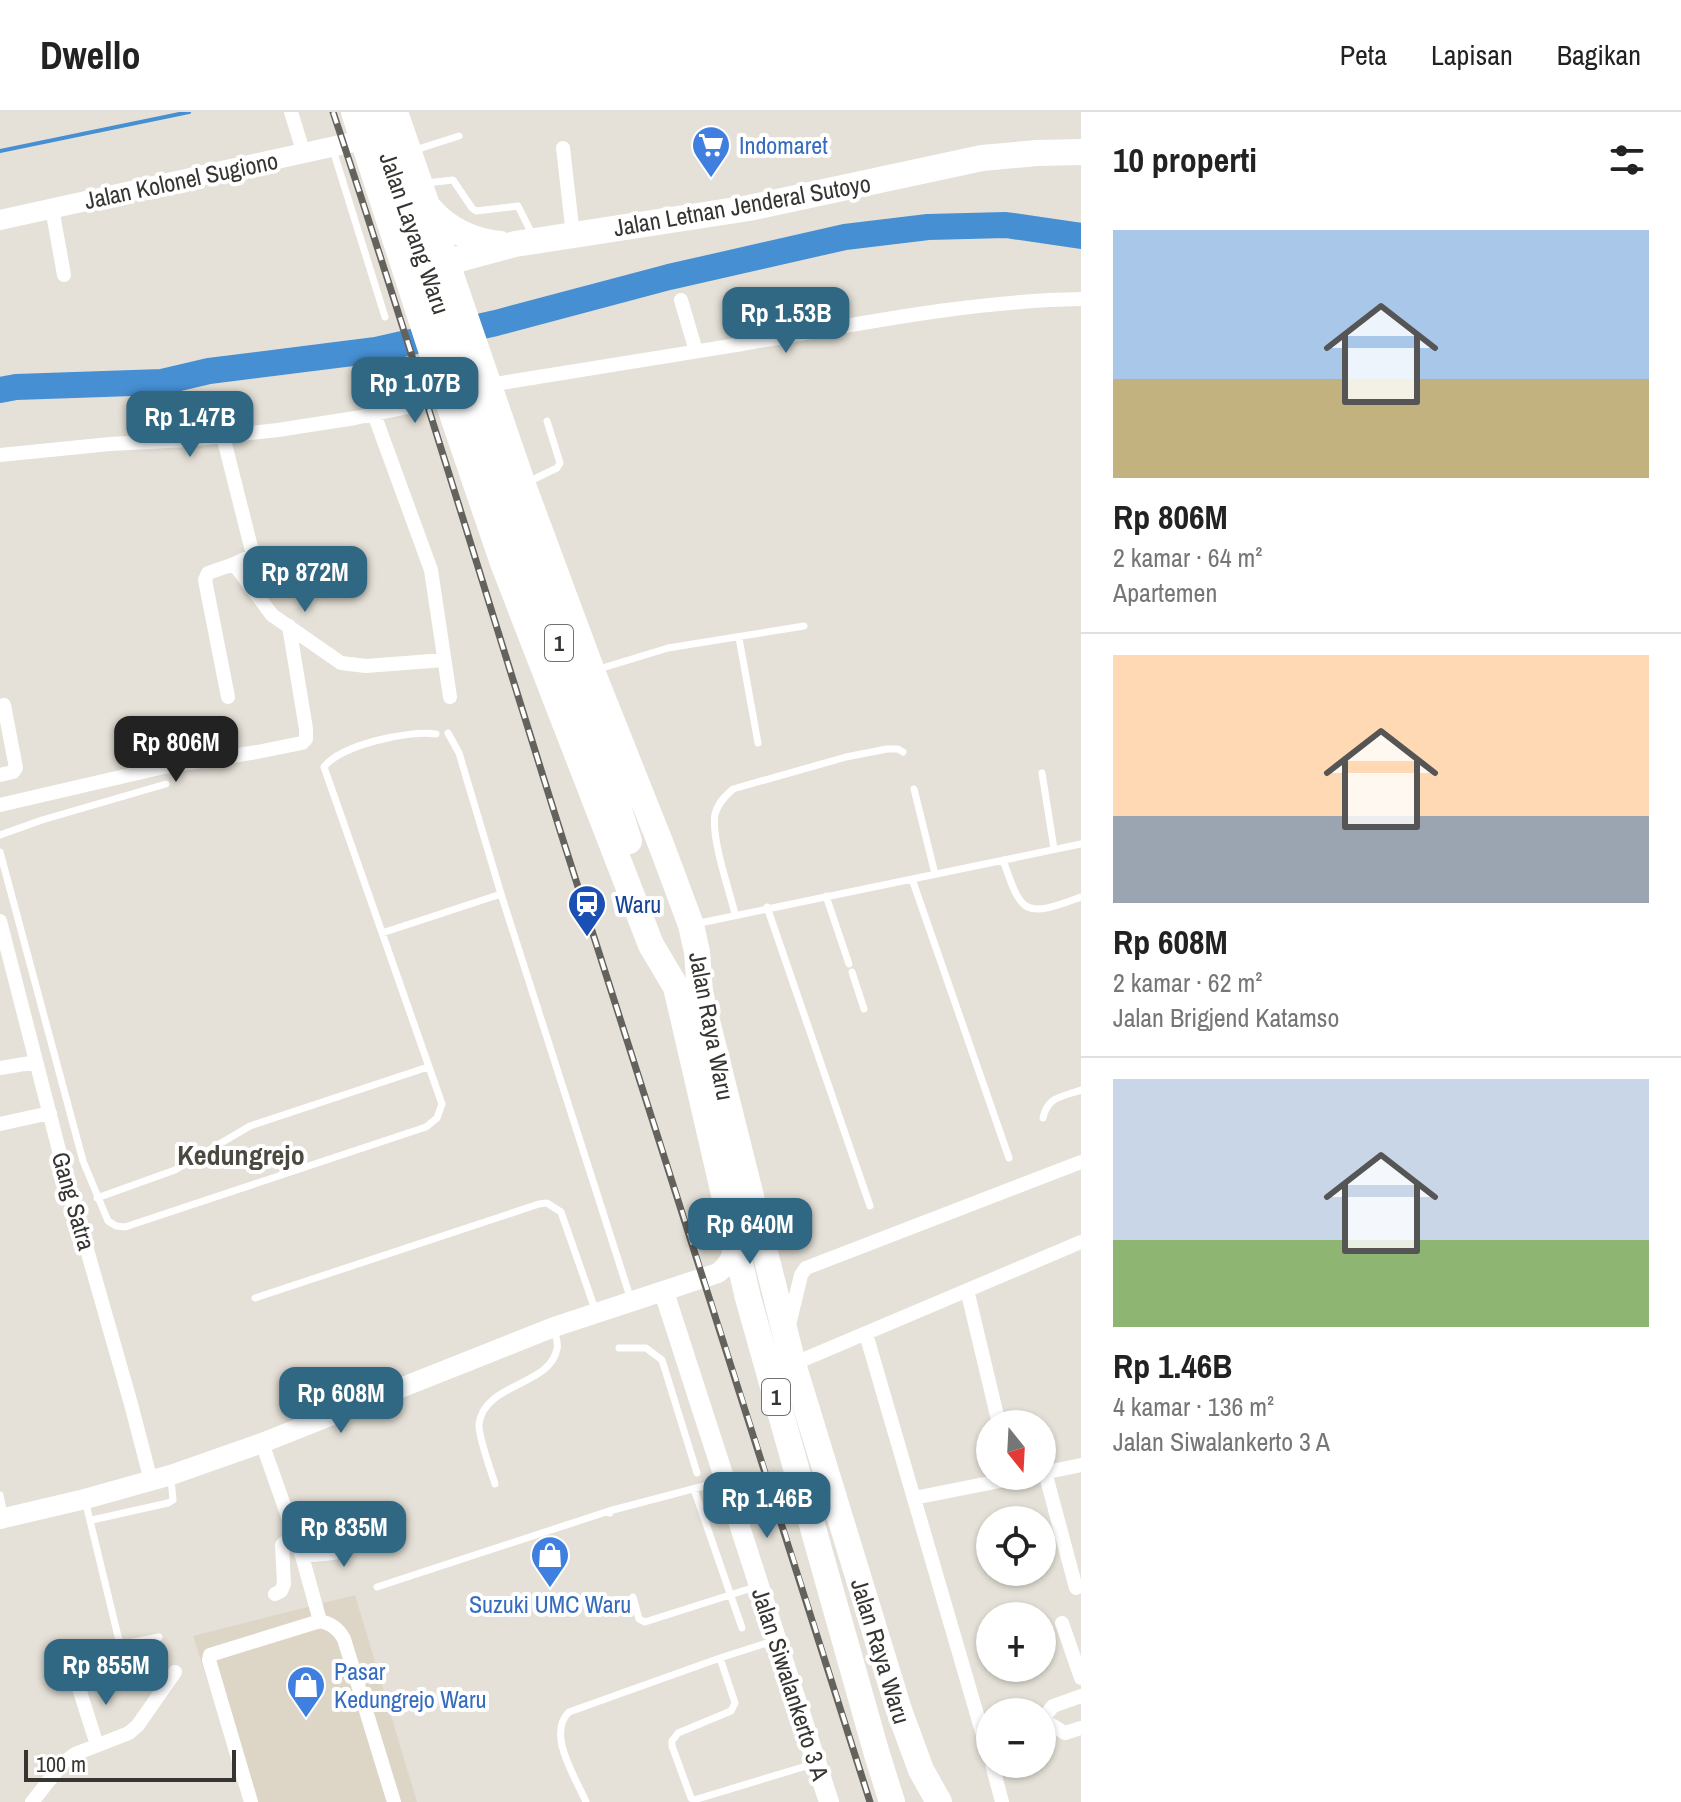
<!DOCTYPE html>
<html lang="id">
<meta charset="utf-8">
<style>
body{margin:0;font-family:"Archivo Narrow",sans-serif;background:#f6f6f6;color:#222;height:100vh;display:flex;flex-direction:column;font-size:30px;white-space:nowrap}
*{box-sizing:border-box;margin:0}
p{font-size:26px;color:#767676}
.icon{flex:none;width:44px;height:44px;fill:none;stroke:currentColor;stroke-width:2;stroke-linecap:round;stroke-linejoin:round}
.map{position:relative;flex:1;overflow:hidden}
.details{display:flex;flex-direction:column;background:#fff;width:600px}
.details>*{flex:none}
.needle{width:52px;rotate:162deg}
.fabs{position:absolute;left:976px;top:1298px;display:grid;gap:16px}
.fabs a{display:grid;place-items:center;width:80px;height:80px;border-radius:50%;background:#fff;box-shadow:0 2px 6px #0004;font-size:40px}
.scale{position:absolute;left:24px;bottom:20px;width:212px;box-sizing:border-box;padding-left:8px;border:4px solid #363531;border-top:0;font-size:22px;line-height:28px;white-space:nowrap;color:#363531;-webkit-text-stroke:6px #fff;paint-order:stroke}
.price{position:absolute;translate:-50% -68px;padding:0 18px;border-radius:16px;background:#306782;color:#fff;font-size:26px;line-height:52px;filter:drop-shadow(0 2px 4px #0008)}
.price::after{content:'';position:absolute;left:50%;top:48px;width:24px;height:18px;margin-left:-12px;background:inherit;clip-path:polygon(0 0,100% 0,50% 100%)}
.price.active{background:#222;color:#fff}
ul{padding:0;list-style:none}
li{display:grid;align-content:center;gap:16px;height:424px;padding:0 32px}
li+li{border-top:2px solid #e0e0e0}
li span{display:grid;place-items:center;height:248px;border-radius:0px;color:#555}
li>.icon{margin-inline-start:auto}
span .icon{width:144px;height:144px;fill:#fffc;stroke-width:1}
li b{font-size:34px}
h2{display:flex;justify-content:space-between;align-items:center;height:96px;padding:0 32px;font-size:34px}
header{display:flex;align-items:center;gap:48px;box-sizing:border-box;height:112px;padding:0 40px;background:#fff;border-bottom:2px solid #e0e0e0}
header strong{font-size:38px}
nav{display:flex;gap:44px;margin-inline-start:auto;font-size:28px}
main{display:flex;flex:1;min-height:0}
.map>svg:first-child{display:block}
.built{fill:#ddd6c6}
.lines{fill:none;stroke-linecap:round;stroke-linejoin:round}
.stream{stroke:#468fd3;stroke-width:4}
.river{stroke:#468fd3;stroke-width:26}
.lane{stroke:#fff;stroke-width:7}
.street{stroke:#fff;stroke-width:14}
.secondary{stroke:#fff;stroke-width:20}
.highway{stroke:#fff;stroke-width:26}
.rail-casing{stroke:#64625d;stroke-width:7}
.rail{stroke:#fff;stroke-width:4;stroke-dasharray:12;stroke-linecap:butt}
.labels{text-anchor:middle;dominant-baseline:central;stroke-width:8;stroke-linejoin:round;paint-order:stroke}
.shield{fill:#fff;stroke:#72726f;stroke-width:2}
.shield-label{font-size:22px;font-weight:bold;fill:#363531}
.shop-label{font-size:24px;fill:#366cbe;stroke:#fff;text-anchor:start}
.street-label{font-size:24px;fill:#363531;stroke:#fff}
.transit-label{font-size:24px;fill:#164399;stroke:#fff;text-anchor:start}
.quarter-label{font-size:28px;font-weight:bold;fill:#4c4941;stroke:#fff}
</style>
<header>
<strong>Dwello</strong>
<nav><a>Peta</a><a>Lapisan</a><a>Bagikan</a></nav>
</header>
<main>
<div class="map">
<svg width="1081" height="1690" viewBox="0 0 1081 1690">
<rect width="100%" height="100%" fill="#e5e1d8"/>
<path class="built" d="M355,1483l62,207h-169l-55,-166z"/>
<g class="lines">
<path class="stream" d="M0,39l189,-39"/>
<path class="river" d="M0,278l16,-3 146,-5 47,-11 167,-21 120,-27 173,-46 176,-40 83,-10 78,-2 75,11"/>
<path class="lane" d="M333,38l52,167
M415,38l44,-14
M426,71l27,-3 19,28 4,3 42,-5 15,30
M528,370l29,-14 3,-5 -13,-42
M739,526l19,105
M599,557l69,-21 136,-22
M448,621l11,20 42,141 130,406
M1042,661l12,76
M914,677l21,85
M0,723l42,-15 124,-36
M0,740l83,309 25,60 8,5 9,1 301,-100 11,-9 5,-14 -118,-337c17,-22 84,-37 112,-33
M1003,748c19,55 21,58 78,37
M912,767l97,279
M826,784l23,68
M767,795l103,299
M735,802c-6,-25 -24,-75 -20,-100 3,-11 10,-18 18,-25l113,-32 41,-8h11l5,3
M695,812l386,-80
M382,821l119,-39
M852,860l12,37
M1043,1006c5,-22 19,-21 38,-28
M97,1086l78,-28 75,-44 178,-59
M255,1186l284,-94 8,-1 14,9 35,100
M619,1236h27l16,12 35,113
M495,1372c-4,-13 -17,-48 -16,-60 5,-41 71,-38 78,-75 1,-5 -1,-13 -3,-18
M694,1377l48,139
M0,1383l4,20
M85,1388l38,157
M609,1399l114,-30
M92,1408l76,-17 5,-3 -2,-21
M377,1475l232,-76 1,2
M633,1485l6,22 6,3 110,-35
M119,1533l40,-8
M720,1546l15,45 -4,8 -53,22 -6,8v5l19,52 3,2 119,-36
M586,1690c-10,-24 -40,-68 -17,-90l151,-54 56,-18"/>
<path class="street" d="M291,0l13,42
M563,36l10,87
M52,96l12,67
M681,188l15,51
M489,273c85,-14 169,-27 253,-41 112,-19 225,-43 339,-45
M374,302l57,156 19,127
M223,324l30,119 -19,9
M0,343l110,-11 78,-4 90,-10 77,-12 92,-19
M228,585l-23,-117 3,-7 26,-9 38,51 69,48 25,3 78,-6
M0,663l13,-3 3,-4 -12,-63
M0,693l164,-38 93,-15 45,-9 4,-4v-10l-17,-103
M0,809l62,241 69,242 20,77
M0,956l36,-6
M0,1012l50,-11
M969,1186l30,126
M789,1213l12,-50 5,-7 275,-106
M866,1222l124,425
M793,1252l288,-122
M262,1331l40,113 18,65c11,3 18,7 24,18l50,163
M1045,1360l31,116
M1042,1361l39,-8
M914,1386l111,-22
M302,1444c14,-2 35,-1 46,-8 9,-6 10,-12 21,-17
M275,1482l6,-3 3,-7 -2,-39 12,-10
M1062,1511l19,55
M77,1570l20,63
M1042,1608l11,-14 28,-10
M1043,1608l22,13 16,-5
M992,1652l10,38
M32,1690l31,-39 12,-9 54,-21 9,-8 37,-53
M251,1690l-42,-142 1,-5 110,-34"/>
<path class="secondary" d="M0,108l363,-80
M664,1180l165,510
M0,1407l85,-20 86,-24 91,-32 292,-116 164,-54c12,-9 15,-19 16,-33"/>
<path class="highway" d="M354,0l93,287 56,164 148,382 25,42 72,311 128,453 16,51
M374,0l140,415 89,232 26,82
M395,0l128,373 69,186 70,176 29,78 6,27 3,41 93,371 106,346 22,60 18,32
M430,97c19,22 42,32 70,35
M433,154l82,-22 234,-36 233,-50 55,-5 44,-1"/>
<g class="rail-casing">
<path id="rail" d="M333,0c81,242 154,487 231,731 102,320 206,639 306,959"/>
</g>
<use href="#rail" class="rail"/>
</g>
<defs>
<g id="supermarket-pin" transform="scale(2)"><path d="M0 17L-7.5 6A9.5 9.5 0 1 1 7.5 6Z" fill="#3f7fe0" stroke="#fff"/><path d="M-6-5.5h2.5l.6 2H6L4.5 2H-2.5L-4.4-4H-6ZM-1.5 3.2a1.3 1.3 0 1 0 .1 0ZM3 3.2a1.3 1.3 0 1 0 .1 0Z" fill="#fff"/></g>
<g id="station-pin" transform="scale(2)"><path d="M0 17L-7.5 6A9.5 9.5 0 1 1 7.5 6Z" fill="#1a4fb4" stroke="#fff"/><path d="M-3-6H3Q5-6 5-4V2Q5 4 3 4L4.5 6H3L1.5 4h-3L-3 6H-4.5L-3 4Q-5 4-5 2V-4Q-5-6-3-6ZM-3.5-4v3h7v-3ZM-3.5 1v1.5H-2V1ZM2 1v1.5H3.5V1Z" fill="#fff"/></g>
<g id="shop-pin" transform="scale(2)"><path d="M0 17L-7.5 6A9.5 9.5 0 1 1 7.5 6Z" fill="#3f7fe0" stroke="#fff"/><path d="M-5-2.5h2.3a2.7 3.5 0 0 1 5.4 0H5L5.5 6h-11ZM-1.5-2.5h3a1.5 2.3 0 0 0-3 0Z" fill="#fff"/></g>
</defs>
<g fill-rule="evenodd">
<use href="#supermarket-pin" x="711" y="33"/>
<use href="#station-pin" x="587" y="792"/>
<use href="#shop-pin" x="550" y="1443"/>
<use href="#shop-pin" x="306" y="1573"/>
</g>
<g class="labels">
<g class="shield">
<rect x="545" y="513" width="28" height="36" rx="6"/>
<rect x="762" y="1267" width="28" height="36" rx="6"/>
</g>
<g class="shield-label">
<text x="559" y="531">1</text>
<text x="776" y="1285">1</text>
</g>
<g class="shop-label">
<text x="739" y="33">Indomaret</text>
<text x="550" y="1492" text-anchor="middle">Suzuki UMC Waru</text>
<text x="334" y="1559">Pasar<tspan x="334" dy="28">Kedungrejo Waru</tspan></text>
</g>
<g class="street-label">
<text transform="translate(181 68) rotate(-12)">Jalan Kolonel Sugiono</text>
<text transform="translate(742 93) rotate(-10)">Jalan Letnan Jenderal Sutoyo</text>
<text transform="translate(415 121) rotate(71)">Jalan Layang Waru</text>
<text transform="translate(712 914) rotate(79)">Jalan Raya Waru</text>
<text transform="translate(74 1089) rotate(74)">Gang Satra</text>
<text transform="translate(881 1539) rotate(73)">Jalan Raya Waru</text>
<text transform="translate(791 1572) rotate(72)">Jalan Siwalankerto 3 A</text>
</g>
<g class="transit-label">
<text x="615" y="792">Waru</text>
</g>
<g class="quarter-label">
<text x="241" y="1043">Kedungrejo</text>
</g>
</g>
</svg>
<div class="fabs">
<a><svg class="needle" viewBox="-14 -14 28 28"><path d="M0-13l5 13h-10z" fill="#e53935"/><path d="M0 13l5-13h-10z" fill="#767676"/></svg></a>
<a><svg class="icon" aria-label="locate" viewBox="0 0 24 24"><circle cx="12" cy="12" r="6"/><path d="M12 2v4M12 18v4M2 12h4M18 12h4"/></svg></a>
<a>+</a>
<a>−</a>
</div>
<div class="scale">100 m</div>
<b class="price" style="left:786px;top:243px">Rp 1.53B</b>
<b class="price" style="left:415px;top:313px">Rp 1.07B</b>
<b class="price" style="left:190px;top:347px">Rp 1.47B</b>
<b class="price" style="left:305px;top:502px">Rp 872M</b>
<b class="price active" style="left:176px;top:672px">Rp 806M</b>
<b class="price" style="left:750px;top:1154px">Rp 640M</b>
<b class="price" style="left:341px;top:1323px">Rp 608M</b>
<b class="price" style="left:767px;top:1428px">Rp 1.46B</b>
<b class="price" style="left:344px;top:1457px">Rp 835M</b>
<b class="price" style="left:106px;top:1595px">Rp 855M</b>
</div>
<section class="details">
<h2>10 properti<svg class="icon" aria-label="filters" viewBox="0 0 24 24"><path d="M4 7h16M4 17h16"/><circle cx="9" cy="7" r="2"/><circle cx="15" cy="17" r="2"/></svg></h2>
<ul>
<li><span style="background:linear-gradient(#a9c7e8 60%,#c2b280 0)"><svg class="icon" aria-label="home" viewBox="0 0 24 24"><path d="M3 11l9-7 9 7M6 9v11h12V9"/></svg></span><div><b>Rp 806M</b><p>2 kamar · 64 m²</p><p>Apartemen</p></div></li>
<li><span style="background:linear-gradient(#ffd9b3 65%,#9aa5b1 0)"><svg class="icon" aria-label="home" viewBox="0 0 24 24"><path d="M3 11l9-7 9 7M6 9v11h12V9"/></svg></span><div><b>Rp 608M</b><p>2 kamar · 62 m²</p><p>Jalan Brigjend Katamso</p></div></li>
<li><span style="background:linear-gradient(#c9d6e8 65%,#8fb573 0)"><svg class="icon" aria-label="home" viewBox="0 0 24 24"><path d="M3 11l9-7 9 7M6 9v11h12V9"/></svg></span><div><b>Rp 1.46B</b><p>4 kamar · 136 m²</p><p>Jalan Siwalankerto 3 A</p></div></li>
</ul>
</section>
</main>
